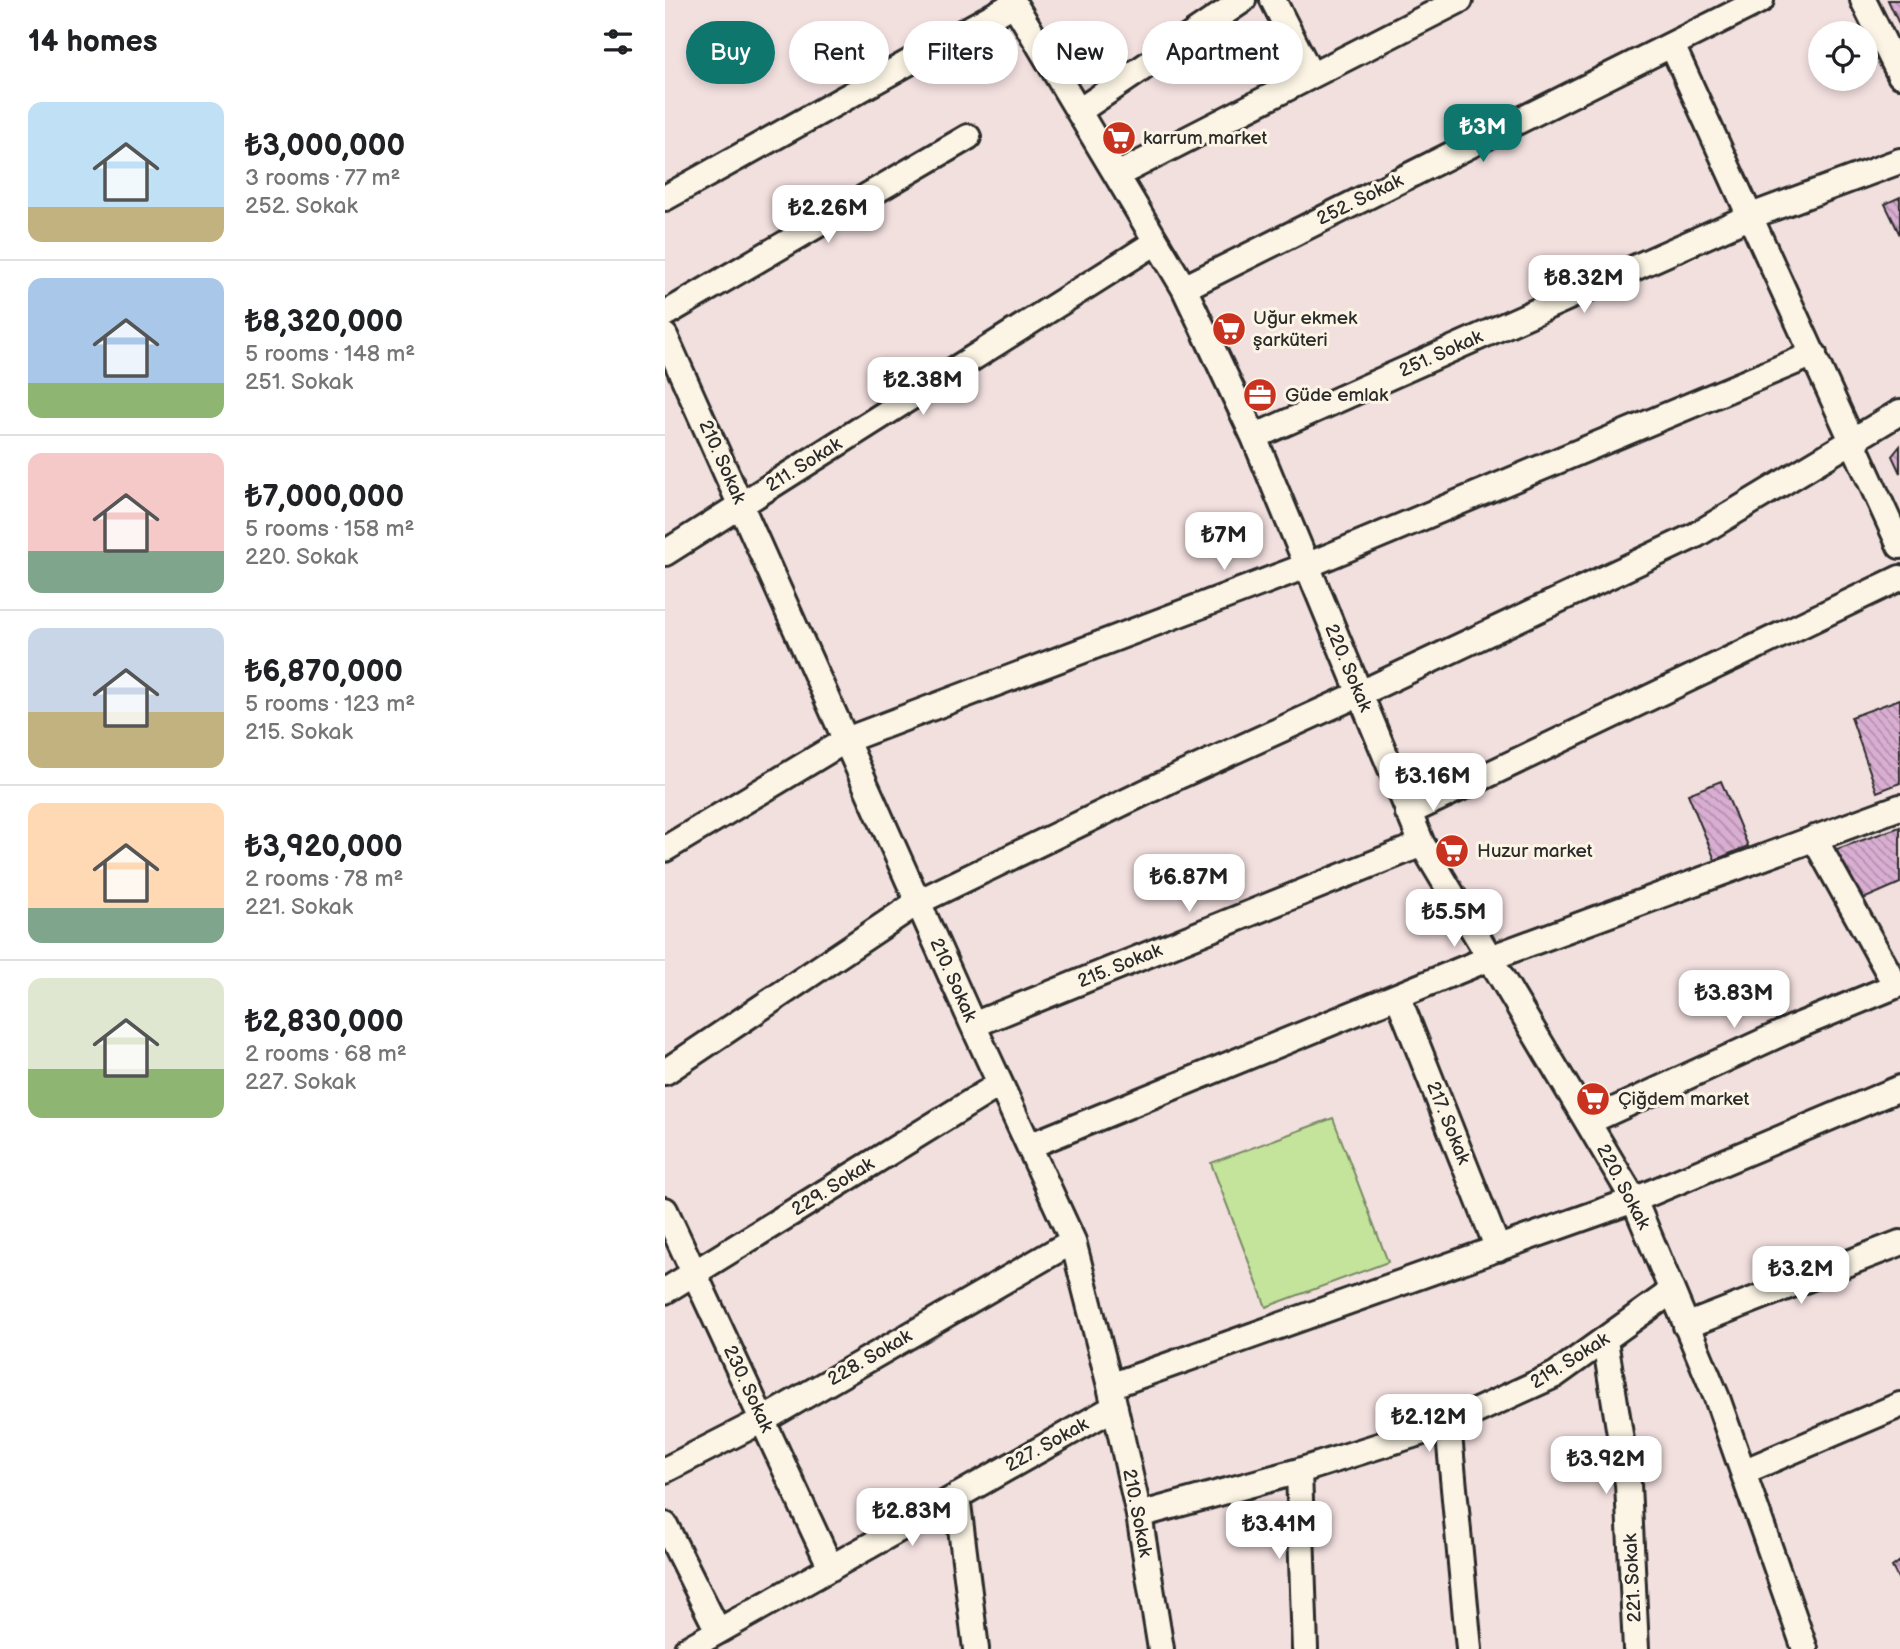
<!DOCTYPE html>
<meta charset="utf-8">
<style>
body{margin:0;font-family:"Balsamiq Sans",sans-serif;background:#f2f2f2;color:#202124;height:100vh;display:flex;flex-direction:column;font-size:26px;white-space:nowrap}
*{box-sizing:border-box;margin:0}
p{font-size:23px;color:#757577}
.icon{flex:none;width:38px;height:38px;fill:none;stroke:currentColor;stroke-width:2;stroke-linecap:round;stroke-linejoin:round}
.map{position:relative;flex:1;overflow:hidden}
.drawer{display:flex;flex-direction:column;background:#fff;width:665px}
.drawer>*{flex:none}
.top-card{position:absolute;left:21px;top:21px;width:665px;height:63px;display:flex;gap:14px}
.tools{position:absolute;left:1143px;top:21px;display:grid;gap:14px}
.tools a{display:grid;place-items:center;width:70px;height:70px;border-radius:50%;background:#fff;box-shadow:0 4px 10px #0003;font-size:35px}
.price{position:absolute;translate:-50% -60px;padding:0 16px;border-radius:14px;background:#fff;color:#222;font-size:23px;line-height:46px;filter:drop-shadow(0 2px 4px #0008)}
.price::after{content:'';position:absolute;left:50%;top:42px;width:21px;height:16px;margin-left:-10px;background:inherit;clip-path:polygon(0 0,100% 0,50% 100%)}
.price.selected{background:#0f766e;color:#fff}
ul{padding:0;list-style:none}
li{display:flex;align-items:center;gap:21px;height:175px;padding:0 28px}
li+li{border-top:2px solid #e0e0e0}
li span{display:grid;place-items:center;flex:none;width:196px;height:140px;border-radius:14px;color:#555}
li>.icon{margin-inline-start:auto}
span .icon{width:84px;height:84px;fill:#fffc;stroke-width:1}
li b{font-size:30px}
h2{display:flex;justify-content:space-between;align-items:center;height:84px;padding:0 28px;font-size:30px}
.tag{padding:0 24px;border-radius:32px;background:#fff;box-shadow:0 4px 10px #0003;font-size:24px;line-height:63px}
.tag.selected{background:#0f766e;color:#fff}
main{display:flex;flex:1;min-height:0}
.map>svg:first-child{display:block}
.park{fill:#c4e49c;stroke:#788864;stroke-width:2}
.building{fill:url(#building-back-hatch);stroke:#2b2b2b;stroke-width:2}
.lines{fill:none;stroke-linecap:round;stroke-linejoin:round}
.minor-casing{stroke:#2b2b2b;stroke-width:30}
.minor{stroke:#fcf5e5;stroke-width:24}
.labels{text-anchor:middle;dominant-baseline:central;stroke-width:6;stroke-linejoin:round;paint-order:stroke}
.poi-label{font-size:19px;fill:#2b2b2b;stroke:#fcf5e5;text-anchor:start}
.street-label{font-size:19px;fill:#2b2b2b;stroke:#fcf5e5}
</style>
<main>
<section class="drawer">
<h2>14 homes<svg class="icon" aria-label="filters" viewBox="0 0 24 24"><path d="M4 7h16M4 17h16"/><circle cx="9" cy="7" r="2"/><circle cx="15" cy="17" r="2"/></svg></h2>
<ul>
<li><span style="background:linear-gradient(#bfe0f5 75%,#c2b280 0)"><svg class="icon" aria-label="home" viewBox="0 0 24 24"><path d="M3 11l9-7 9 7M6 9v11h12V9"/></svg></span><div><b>₺3,000,000</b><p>3 rooms · 77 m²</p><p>252. Sokak</p></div></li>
<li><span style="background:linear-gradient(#a9c7e8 75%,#8fb573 0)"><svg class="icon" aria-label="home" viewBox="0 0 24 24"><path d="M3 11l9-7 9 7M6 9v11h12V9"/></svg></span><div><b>₺8,320,000</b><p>5 rooms · 148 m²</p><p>251. Sokak</p></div></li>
<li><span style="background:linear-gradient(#f6c9c9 70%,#7fa58c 0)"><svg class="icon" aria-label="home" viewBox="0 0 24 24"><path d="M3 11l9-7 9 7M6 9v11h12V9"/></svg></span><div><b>₺7,000,000</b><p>5 rooms · 158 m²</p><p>220. Sokak</p></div></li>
<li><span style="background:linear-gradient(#c9d6e8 60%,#c2b280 0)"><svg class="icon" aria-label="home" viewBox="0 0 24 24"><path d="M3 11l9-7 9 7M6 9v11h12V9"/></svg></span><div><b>₺6,870,000</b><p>5 rooms · 123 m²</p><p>215. Sokak</p></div></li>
<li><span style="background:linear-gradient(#ffd9b3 75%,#7fa58c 0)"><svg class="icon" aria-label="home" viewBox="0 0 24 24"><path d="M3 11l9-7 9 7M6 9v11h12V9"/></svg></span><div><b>₺3,920,000</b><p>2 rooms · 78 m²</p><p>221. Sokak</p></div></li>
<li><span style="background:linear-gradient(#dfe7d0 65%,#8fb573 0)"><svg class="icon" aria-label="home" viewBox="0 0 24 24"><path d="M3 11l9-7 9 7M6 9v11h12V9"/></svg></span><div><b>₺2,830,000</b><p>2 rooms · 68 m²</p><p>227. Sokak</p></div></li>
</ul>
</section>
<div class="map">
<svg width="1235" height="1649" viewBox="0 0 1235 1649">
<defs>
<pattern id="building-back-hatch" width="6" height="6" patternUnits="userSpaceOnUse" patternTransform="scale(1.75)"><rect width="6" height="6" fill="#d9aed2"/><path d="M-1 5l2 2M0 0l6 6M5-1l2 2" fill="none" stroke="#b08eab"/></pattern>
</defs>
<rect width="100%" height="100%" fill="#f2e0df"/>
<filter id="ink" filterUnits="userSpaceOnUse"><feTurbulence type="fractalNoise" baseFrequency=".0143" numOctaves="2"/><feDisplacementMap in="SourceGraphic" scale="14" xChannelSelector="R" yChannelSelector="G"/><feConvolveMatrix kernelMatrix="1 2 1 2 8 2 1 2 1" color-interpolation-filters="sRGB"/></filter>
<g filter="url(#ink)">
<path class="park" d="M668,1118l55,144 -122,45 -55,-144z"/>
<path class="building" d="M1223,0h12v26z
M1235,197v38l-15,-31z
M1235,446v27l-8,-17z
M1235,699v84l-23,9 -26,-75z
M1056,781l27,65 -33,14 -27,-66z
M1235,827v56l-41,18 -25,-51z
M1235,1561v21l-8,-15z"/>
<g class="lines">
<g class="minor-casing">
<path id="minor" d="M347,0l172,288 70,149 168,407 212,356 83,198 88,251
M608,0l38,75
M1198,0l37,75
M1007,45l228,501
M414,111l164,-111
M452,175l343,-175
M0,198l349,-194
M519,288l577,-288
M0,314l303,-177
M0,336l308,689 100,216 37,145 29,129 22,134
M589,437l497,-221 149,-55
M0,553l491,-311
M743,813l492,-235
M1149,838l82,148
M0,849l181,-109 460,-174 508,-212
M733,997l100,252
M308,1025l449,-181
M0,1072l253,-170 263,-127 178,-81 337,-159 204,-123
M923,1122l207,-95 105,-43
M364,1146l461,-188 410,-151
M0,1210l166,358
M0,1291l335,-207
M1021,1326l214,-83
M940,1341l23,143 8,165
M445,1386l524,-186 266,-112
M783,1424l21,225
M0,1470l98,-50 310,-179
M634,1471l6,178
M1078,1472l157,-67
M292,1496l19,153
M474,1515l160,-44 149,-47 107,-49 117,-84
M0,1525l53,106
M22,1649l428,-242"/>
</g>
<use href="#minor" class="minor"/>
</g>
</g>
<defs>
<g id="supermarket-disc" transform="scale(1.75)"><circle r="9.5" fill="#c8321e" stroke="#fcf5e5"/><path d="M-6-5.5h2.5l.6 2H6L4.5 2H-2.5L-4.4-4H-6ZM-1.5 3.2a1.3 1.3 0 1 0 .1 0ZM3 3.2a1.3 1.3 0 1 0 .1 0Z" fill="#fff"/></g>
<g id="office-disc" transform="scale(1.75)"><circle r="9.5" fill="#c8321e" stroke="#fcf5e5"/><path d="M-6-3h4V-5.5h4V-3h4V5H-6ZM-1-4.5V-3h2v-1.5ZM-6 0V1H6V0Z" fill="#fff"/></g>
</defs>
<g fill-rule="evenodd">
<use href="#supermarket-disc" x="454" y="138"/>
<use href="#supermarket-disc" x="564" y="329"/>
<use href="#office-disc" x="595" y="395"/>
<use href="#supermarket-disc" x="787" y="851"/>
<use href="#supermarket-disc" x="928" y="1099"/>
</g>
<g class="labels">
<g class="poi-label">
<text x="478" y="138">karrum market</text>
<text x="588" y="318">Uğur ekmek<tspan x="588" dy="22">şarküteri</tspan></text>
<text x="620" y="395">Güde emlak</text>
<text x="812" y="851">Huzur market</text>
<text x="953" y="1099">Çiğdem market</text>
</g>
<g class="street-label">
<text transform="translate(695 200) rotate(-26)">252. Sokak</text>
<text transform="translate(776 354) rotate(-24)">251. Sokak</text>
<text transform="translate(57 462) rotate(66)">210. Sokak</text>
<text transform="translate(139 465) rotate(-32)">211. Sokak</text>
<text transform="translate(683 668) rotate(67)">220. Sokak</text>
<text transform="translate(455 966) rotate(-22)">215. Sokak</text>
<text transform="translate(288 980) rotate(66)">210. Sokak</text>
<text transform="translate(783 1123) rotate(68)">217. Sokak</text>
<text transform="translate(168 1187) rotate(-32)">229. Sokak</text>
<text transform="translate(958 1187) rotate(62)">220. Sokak</text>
<text transform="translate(205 1358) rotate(-30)">228. Sokak</text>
<text transform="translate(905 1361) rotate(-32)">219. Sokak</text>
<text transform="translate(83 1389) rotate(65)">230. Sokak</text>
<text transform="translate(382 1445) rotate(-29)">227. Sokak</text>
<text transform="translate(472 1513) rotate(79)">210. Sokak</text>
<text transform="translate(968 1578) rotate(-93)">221. Sokak</text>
</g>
</g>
</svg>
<div class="tools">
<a><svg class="icon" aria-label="locate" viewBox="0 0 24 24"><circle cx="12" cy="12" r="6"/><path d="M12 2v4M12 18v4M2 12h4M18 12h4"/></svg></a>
</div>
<b class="price selected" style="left:818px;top:164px">₺3M</b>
<b class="price" style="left:163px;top:245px">₺2.26M</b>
<b class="price" style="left:919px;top:315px">₺8.32M</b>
<b class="price" style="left:258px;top:417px">₺2.38M</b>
<b class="price" style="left:559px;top:572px">₺7M</b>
<b class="price" style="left:768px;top:813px">₺3.16M</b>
<b class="price" style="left:524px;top:914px">₺6.87M</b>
<b class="price" style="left:789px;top:949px">₺5.5M</b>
<b class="price" style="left:1069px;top:1030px">₺3.83M</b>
<b class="price" style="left:1136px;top:1306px">₺3.2M</b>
<b class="price" style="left:764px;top:1454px">₺2.12M</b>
<b class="price" style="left:941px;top:1496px">₺3.92M</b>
<b class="price" style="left:247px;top:1548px">₺2.83M</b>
<b class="price" style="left:614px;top:1561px">₺3.41M</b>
<div class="top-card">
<a class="tag selected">Buy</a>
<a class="tag">Rent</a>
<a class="tag">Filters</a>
<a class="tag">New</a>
<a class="tag">Apartment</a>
</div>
</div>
</main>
